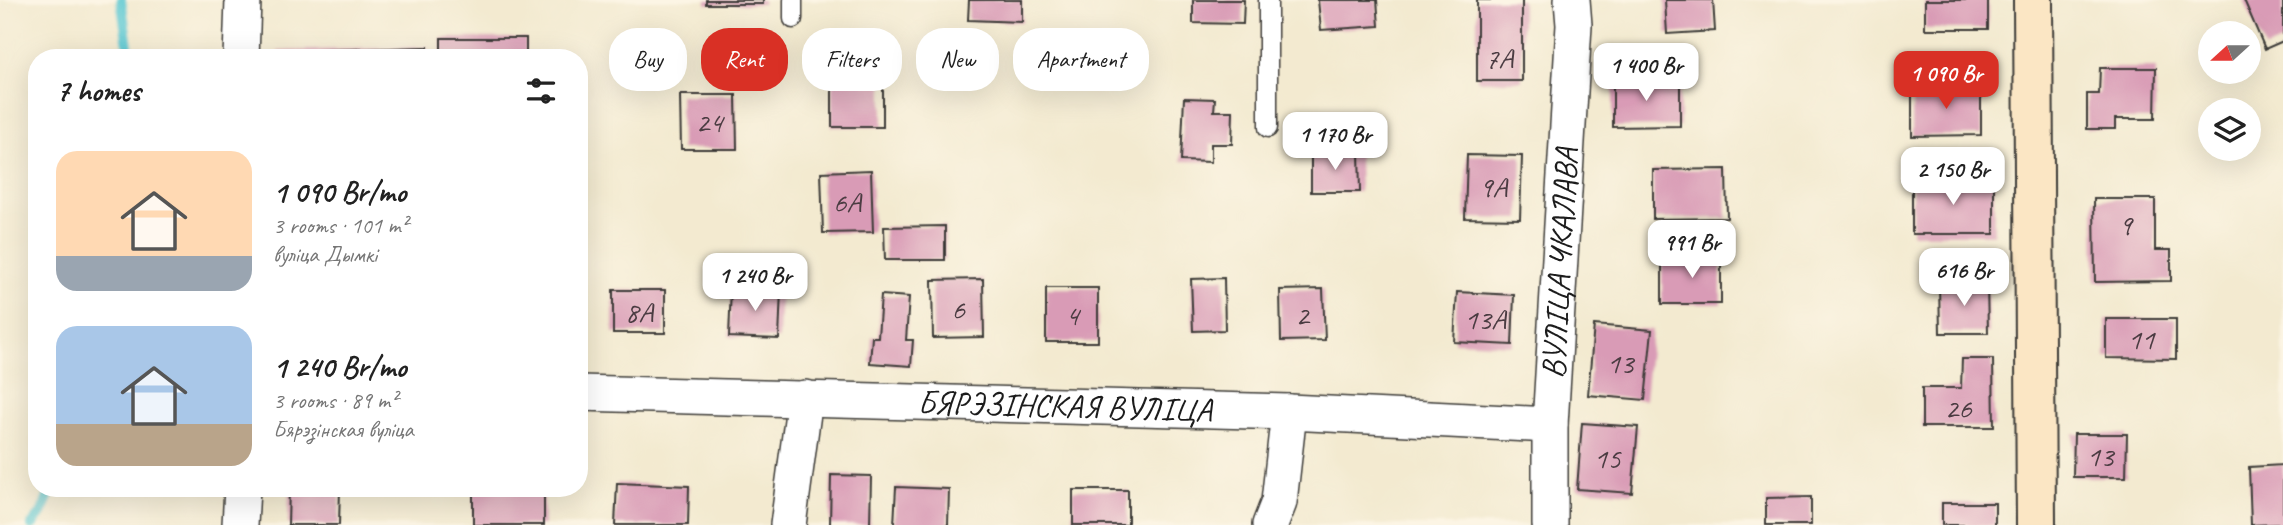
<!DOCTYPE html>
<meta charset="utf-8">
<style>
body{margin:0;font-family:Caveat,sans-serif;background:#f2f2f2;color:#222;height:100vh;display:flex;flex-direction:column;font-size:26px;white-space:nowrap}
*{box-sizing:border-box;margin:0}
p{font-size:23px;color:#767676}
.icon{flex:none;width:38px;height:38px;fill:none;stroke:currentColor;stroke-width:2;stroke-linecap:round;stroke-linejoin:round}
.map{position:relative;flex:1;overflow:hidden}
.panel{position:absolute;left:28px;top:49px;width:560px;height:448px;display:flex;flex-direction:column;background:#fff;border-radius:28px;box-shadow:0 7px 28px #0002}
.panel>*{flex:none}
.hud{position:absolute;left:609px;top:28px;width:665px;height:63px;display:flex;gap:14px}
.needle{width:46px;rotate:249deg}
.tools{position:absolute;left:2198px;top:21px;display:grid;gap:14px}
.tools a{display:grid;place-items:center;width:63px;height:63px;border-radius:50%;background:#fff;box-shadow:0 7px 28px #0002;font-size:35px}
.price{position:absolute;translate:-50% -60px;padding:0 16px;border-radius:14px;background:#fff;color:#222;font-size:23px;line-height:46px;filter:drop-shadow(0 2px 4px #0008)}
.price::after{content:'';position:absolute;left:50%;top:42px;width:21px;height:16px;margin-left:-10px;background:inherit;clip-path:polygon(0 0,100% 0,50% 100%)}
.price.current{background:#d93025;color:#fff}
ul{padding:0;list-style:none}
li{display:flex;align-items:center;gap:21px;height:175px;padding:0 28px}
li span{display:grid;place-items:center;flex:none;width:196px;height:140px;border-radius:21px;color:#555}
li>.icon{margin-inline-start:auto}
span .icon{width:84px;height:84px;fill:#fffc;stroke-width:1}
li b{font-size:30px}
h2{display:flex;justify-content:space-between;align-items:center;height:84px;padding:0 28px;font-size:30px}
.chip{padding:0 24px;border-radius:28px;background:#fff;box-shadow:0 7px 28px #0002;font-size:24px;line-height:63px}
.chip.current{background:#d93025;color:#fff}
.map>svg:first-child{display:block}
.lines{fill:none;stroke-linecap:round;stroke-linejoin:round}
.stream{stroke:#5dc9d3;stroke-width:10}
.building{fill:#d99bb6}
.service-casing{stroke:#3c3b37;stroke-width:21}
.minor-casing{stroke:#3c3b37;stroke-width:38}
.secondary-casing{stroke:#3c3b37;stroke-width:42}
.service{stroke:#fff;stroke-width:18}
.minor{stroke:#fff;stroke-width:35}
.secondary{stroke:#fbe6c4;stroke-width:38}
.labels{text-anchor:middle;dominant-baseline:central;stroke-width:7;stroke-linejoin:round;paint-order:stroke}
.number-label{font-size:30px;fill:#4b3c42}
.street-label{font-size:33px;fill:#1c1c1c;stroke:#fcf5e5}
</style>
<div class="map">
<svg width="2283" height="525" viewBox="0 0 2283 525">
<rect width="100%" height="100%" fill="#fcf5e5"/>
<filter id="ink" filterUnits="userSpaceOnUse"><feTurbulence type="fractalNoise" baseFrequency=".0143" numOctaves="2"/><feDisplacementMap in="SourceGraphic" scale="14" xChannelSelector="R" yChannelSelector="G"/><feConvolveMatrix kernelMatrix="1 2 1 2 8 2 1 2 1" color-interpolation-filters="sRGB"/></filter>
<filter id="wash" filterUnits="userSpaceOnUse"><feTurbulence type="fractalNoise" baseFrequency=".00686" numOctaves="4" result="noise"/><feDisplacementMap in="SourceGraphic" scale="28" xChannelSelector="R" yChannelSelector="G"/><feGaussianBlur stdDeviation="1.57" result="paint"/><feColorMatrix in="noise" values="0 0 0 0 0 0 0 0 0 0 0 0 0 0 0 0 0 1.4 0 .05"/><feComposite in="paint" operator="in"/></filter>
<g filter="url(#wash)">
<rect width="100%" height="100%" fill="#f3ead0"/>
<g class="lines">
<path class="stream" d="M121,0l9,58
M32,525l9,-11 11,-26"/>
</g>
<g id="blocks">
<path class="building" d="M706,0h57v4h-57z
M969,0h53v22l-54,-2z
M1193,0h51l-1,24 -50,-1z
M1318,0h59l2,26 -58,4z
M1477,0h45v81h-45z
M1665,0h48l2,31 -48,3z
M1925,0h63v29h-63z
M2244,0h39v41l-18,8z
M441,38h85v20h-85z
M428,47v11h-149l-1,-7z
M2100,68h56l-1,51h-40v10h-28v-35h12z
M832,74h51v53h-51z
M1613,79h67v47l-67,1z
M1912,87h69v48l-69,1z
M680,95h56l1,54h-56z
M1184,98l31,1 -1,12h19l-1,33h-21v18l-30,-1z
M1311,151h48l1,41h-49z
M1467,155l55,1 -2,63 -55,-1z
M1726,169l1,49 -74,1v-49z
M871,170l2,62 -50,1 -2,-61z
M1994,179v55h-82v-54z
M2094,199h61v51h16v31l-76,1z
M945,226v34h-60l-1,-33z
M1721,255v49h-59v-48z
M1224,278l1,52 -32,1 -2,-52z
M983,279l1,58 -51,1 -1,-58z
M1939,282h48l1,51h-48z
M731,287l50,2 -2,50 -50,-2z
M1046,288h52v54h-52z
M1323,289l2,51 -44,1 -1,-51z
M613,290h52v43h-52z
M1457,292l57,3 -2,50 -58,-3z
M881,295l28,2 -3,43h7l-2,26 -41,-3 2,-26h6z
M2106,319h70v40l-70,-1z
M1594,325l58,5 -7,70 -57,-5z
M1962,359h31l1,68h-72v-39h39z
M1582,423l56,4 -6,66 -55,-4z
M2074,434h53l-1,43h-53z
M2283,465v59l-32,1 -2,-58z
M831,475l40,1 -1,49h-40z
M617,483l72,3 -1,39h-73z
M896,487l53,2 -1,36h-54z
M289,488h51l-1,37h-51z
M473,488h71v37h-71z
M1073,490h55v35h-55z
M1811,497v28h-45v-27z
M1942,503h53v22h-53z"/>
</g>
</g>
<g filter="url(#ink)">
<use href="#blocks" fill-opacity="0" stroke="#3c3b37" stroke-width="2"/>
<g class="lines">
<g class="service-casing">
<path id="service" d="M793,19v-19
M1268,128v-128"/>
</g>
<g class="minor-casing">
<g id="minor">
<path d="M241,58l2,-58"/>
<path id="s1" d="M579,393l710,19 261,13"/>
<path d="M240,525l2,-37"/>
<path d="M788,525l17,-127"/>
<path d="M1270,525l9,-23 10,-90"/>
<path id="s2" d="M1550,525v-100l24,-400 -2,-25"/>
</g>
</g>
<g class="secondary-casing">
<path id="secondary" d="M2033,0l3,525"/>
</g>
<use href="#service" class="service"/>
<use href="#minor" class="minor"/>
<use href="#secondary" class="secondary"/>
</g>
</g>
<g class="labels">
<g class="number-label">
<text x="1499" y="58">7А</text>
<text x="709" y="122">24</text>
<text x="1493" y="187">9А</text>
<text x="847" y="202">6А</text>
<text x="2125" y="225">9</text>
<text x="958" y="309">6</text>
<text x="639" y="312">8А</text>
<text x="1072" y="315">4</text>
<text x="1302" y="315">2</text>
<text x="1485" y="319">13А</text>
<text x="2141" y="339">11</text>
<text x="1620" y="363">13</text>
<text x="1958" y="408">26</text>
<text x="2100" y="456">13</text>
<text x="1607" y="458">15</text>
</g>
<g class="street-label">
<text stroke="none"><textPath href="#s2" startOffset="262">ВУЛІЦА ЧКАЛАВА</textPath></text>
<text stroke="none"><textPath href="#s1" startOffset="486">БЯРЭЗІНСКАЯ ВУЛІЦА</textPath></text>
</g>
</g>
</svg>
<div class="tools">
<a><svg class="needle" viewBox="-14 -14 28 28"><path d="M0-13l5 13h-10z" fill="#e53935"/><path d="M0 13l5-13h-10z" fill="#767676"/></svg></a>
<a><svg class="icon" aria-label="layers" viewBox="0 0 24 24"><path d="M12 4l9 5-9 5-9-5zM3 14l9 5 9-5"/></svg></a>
</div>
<b class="price" style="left:1646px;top:103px">1 400 Br</b>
<b class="price current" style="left:1946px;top:111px">1 090 Br</b>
<b class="price" style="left:1335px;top:172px">1 170 Br</b>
<b class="price" style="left:1953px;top:207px">2 150 Br</b>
<b class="price" style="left:1692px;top:280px">991 Br</b>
<b class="price" style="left:1964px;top:308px">616 Br</b>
<b class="price" style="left:755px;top:313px">1 240 Br</b>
<div class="hud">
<a class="chip">Buy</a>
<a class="chip current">Rent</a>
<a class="chip">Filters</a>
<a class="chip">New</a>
<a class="chip">Apartment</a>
</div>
<section class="panel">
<h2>7 homes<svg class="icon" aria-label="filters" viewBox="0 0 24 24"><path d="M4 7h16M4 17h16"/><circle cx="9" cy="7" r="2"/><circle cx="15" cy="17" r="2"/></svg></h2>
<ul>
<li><span style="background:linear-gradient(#ffd9b3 75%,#9aa5b1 0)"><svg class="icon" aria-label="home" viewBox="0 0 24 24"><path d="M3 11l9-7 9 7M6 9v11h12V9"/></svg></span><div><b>1 090 Br/mo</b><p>3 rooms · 101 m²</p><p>вуліца Дымкі</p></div></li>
<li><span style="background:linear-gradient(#a9c7e8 70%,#b9a48a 0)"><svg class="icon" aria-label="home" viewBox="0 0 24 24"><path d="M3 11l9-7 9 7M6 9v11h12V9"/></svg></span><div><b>1 240 Br/mo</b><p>3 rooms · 89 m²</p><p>Бярэзінская вуліца</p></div></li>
</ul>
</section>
</div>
